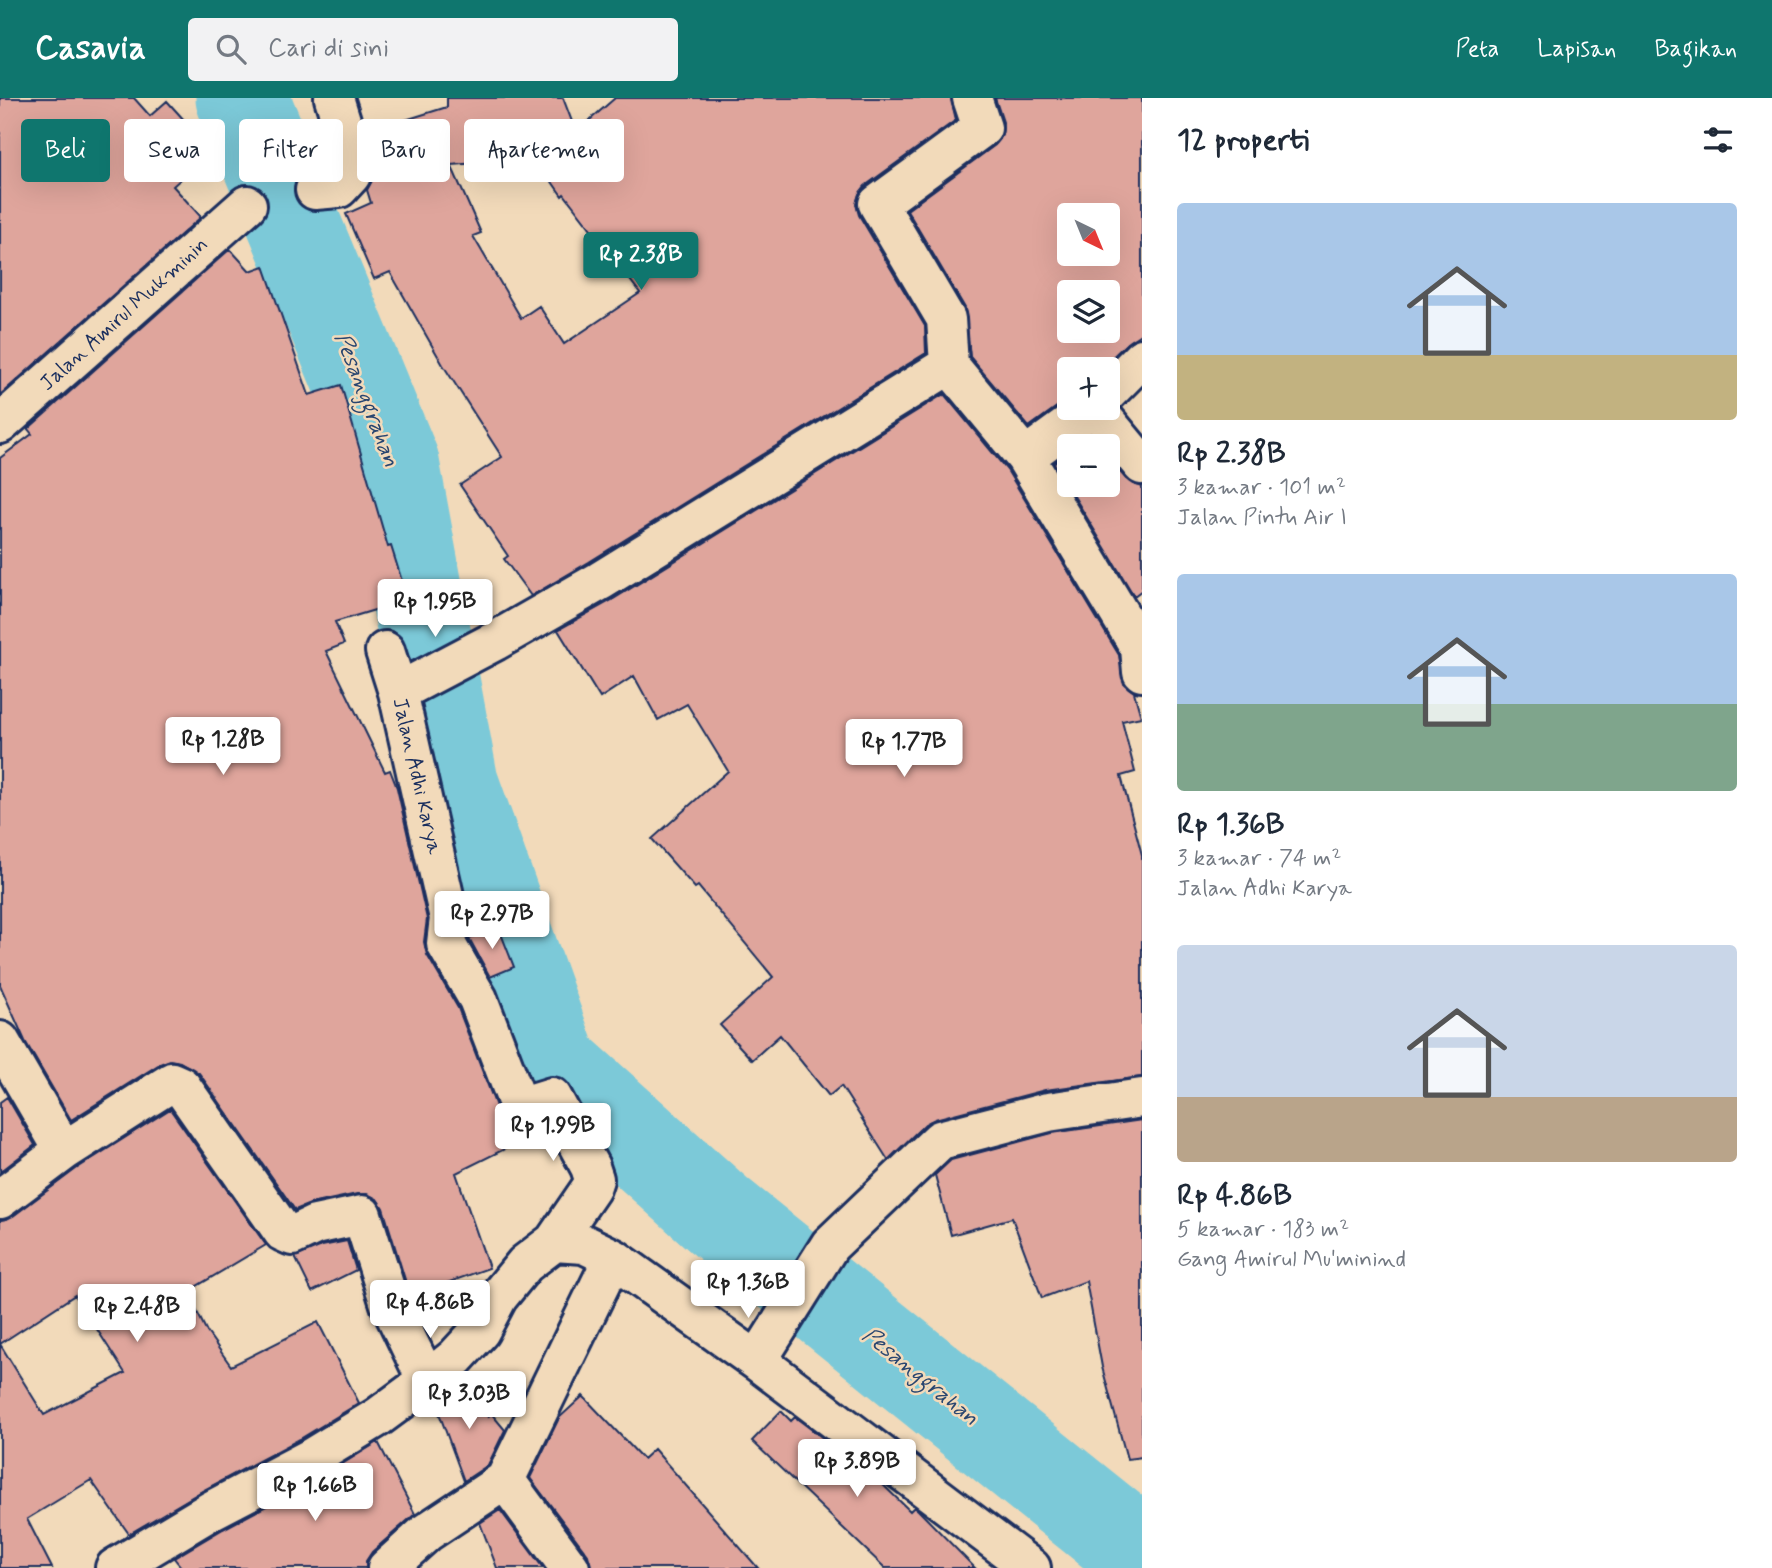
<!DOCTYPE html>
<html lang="id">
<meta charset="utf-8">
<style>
body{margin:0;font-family:Mynerve,sans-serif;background:#f2f2f3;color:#1f2937;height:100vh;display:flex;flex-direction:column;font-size:26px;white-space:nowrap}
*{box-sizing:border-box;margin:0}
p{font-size:23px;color:#747a83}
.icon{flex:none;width:38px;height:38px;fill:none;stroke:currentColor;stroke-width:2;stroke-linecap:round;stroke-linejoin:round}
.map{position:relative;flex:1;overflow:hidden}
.drawer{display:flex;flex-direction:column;background:#fff;width:630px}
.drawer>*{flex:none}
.banner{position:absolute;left:21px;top:21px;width:665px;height:63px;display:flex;gap:14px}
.needle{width:46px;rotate:137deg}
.buttons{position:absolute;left:1057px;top:105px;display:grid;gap:14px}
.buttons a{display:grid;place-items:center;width:63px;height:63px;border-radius:7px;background:#fff;box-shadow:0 7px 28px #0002;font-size:35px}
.price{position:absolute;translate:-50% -60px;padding:0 16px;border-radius:7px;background:#fff;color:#222;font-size:23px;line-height:46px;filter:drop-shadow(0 2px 4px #0008)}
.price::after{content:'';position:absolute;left:50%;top:42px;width:21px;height:16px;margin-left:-10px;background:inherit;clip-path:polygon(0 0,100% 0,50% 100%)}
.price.selected{background:#0f766e;color:#fff}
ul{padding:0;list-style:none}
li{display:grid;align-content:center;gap:14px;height:371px;padding:0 35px}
li span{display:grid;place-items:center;height:217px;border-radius:7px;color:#555}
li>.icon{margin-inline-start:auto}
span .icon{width:126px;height:126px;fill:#fffc;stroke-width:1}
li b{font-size:30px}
h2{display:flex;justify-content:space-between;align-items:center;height:84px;padding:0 35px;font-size:30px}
.pill{padding:0 24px;border-radius:7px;background:#fff;box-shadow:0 7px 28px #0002;font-size:24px;line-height:63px}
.pill.selected{background:#0f766e;color:#fff}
header{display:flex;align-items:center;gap:42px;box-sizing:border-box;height:98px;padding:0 35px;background:#0f766e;color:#fff}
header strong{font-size:33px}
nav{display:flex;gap:38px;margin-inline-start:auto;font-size:24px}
.search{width:490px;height:63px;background:#f2f2f3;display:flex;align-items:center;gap:18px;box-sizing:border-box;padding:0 24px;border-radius:7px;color:#747a83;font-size:26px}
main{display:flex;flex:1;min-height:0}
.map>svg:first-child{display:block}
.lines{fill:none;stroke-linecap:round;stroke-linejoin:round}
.river{stroke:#7bc9d8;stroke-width:93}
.building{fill:#dfa59c;stroke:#1b2f5e;stroke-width:2;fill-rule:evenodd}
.minor-casing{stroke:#1b2f5e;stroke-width:44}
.minor{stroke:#f2daba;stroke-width:38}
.labels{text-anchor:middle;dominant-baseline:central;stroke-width:5;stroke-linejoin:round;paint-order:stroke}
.street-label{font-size:21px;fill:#1b2f5e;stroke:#f2daba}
.water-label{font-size:23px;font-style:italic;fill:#294670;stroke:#f2daba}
</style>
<header>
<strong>Casavia</strong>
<div class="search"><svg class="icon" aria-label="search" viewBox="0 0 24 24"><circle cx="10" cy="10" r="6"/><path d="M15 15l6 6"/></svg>Cari di sini</div>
<nav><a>Peta</a><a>Lapisan</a><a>Bagikan</a></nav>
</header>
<main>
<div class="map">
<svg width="1142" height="1470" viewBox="0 0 1142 1470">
<rect width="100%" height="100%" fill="#f2daba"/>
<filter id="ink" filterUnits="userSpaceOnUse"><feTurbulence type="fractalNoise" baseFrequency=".0143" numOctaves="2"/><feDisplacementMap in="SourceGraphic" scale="14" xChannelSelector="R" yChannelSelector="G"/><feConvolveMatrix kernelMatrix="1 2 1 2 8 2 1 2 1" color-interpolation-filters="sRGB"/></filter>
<g filter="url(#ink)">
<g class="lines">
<path class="river" d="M242,0l151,365 59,320 100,282 167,150 423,340"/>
</g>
<path class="building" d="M0,0h134l16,18 17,-15 45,50 -39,35 28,31 -201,178z
M447,0h116l13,34 39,-34h336l5,22 -91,66 -6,8 -3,10 3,11 66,111 1,27 -337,209 -58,34 -27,-37 4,-3 -48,-71 42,-28 -59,-92 -53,-93 -16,7 -28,-65 25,-11 -4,-13 8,-15 1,-15 -9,-28 80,-25zM536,61l26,37 2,-2 76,99 -76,51 -25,-38 -18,12 -48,-82 8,-3 -30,-68z
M995,0h147v235l-15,10 -27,26h-31v29l-40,29 -59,-70 -5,-49 -58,-98 88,-65 7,-10 1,-13zM1069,117h39v39h-39zM1069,194h39v39h-39z
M230,151l20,22 14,-5 45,129 32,-10 47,162 3,-1 17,54 -73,22 9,22 -18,7 59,121 5,-2 7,18 30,131 -3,23 3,13 31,53 39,101 13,14 8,4h9l4,9 -75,37 33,95 -51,18 11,32 -24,9 -15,-31 -27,-88 -6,-9 -10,-5h-10l-47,10 -15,6 -96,-137 -19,-11 -10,-2 -10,4 -89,56 -46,-79 -25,-56v-527l32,-24 -4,-5z
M944,296l63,76 112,185 5,29 10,8 7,25 -19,4 13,51 -14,4 21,79v222l-97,13 -110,29 -10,5 -37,36 -47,-74 -12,10 -49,-61 -28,25 -32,-35 53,-48 -75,-91 -3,2 -43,-49 76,-68 -41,-67 -29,16 -24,-44 -34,22 -42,-68 54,-30z
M1069,354v33h39v-27l18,21 16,8v103l-8,6 -80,-133z
M498,828l16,41 -24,10 -21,-39z
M7,999l28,48 -35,27v-70z
M170,1011l96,136 -79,47 20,40 24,34 87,-44 41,81 -59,36 -98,52 -73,43 -38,-54 -64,39 25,49h-52v-348l13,-4 63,-47zM75,1197l50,78 -81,42 -44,-71z
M1142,1022v337l-15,2 -25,-92 -16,-86 -44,17 -30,-80 -61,17 -16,-60 16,-15 101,-27z
M347,1143l9,29 -44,22 -17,-35 27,-11z
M459,1285l29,34 3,-4 14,17 -17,35 -24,16 -29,-79z
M583,1298l60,63 11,-10 104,119h-167l-3,-13 -58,-77 29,-60z
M781,1313l10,10 4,-4 83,63 32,31 4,-4 4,3 57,58h-90l-133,-127z
M378,1344l37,72 -43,38 -6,9v7h-184l-8,-10 49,-29 98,-52z
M500,1412l43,58h-46l-17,-45z"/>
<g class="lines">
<g class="minor-casing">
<path id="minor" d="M972,0l10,30 -104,76 68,115 3,46 76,92 67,-49
M315,92l24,-2 12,-13 4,-9 -21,-68
M1108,294l34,-34
M1095,310l47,57
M0,326l247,-219
M1025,359l115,191 2,24
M398,594l97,-51 105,-60 349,-216
M0,943l64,110
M0,1101l64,-48 108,-69 9,4 102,146 9,4 23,-11 47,-10 28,89 37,77
M554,1144l30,2 29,14 144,103 274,207
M757,1263l73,-116 110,-105 108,-28 94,-14
M505,1382l65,88
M115,1470l97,-58 99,-52 67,-41 49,-36 29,-24 24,-26 18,-34 27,-33 29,-22 37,-54 3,-9 -4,-12 -38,-70 -29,9 -6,-5 -39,-102 -32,-55 3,-26 -51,-226 -13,-41
M387,1470l40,-36 78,-52 108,-222"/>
</g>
<use href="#minor" class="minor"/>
</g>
</g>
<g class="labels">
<g class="street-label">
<text transform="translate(124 216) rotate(-42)">Jalan Amirul Mukminin</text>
<text transform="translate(417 678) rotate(77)">Jalan Adhi Karya</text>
</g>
<g class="water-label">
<text transform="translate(366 302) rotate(69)">Pesanggrahan</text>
<text transform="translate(920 1279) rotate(39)">Pesanggrahan</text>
</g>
</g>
</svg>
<div class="buttons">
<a><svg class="needle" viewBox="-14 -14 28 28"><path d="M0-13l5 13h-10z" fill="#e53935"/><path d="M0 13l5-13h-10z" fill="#747a83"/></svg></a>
<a><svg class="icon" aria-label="layers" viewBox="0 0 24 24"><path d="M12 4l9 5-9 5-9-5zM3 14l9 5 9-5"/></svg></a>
<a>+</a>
<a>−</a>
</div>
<b class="price selected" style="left:641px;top:194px">Rp 2.38B</b>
<b class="price" style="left:435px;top:541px">Rp 1.95B</b>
<b class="price" style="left:223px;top:679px">Rp 1.28B</b>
<b class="price" style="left:904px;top:681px">Rp 1.77B</b>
<b class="price" style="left:492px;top:853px">Rp 2.97B</b>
<b class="price" style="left:553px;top:1065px">Rp 1.99B</b>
<b class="price" style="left:748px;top:1222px">Rp 1.36B</b>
<b class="price" style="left:430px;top:1242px">Rp 4.86B</b>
<b class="price" style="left:137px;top:1246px">Rp 2.48B</b>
<b class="price" style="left:469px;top:1333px">Rp 3.03B</b>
<b class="price" style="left:857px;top:1401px">Rp 3.89B</b>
<b class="price" style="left:315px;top:1425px">Rp 1.66B</b>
<div class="banner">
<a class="pill selected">Beli</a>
<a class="pill">Sewa</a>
<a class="pill">Filter</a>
<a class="pill">Baru</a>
<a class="pill">Apartemen</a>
</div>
</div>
<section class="drawer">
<h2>12 properti<svg class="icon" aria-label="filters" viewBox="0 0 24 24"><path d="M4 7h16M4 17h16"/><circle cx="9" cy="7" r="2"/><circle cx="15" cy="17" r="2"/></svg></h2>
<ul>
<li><span style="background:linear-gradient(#a9c7e8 70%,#c2b280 0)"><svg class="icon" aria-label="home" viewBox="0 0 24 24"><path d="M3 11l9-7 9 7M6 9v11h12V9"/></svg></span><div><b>Rp 2.38B</b><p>3 kamar · 101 m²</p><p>Jalan Pintu Air I</p></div></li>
<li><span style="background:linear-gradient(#a9c7e8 60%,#7fa58c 0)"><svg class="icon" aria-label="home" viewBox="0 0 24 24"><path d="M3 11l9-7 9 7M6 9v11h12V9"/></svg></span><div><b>Rp 1.36B</b><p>3 kamar · 74 m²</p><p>Jalan Adhi Karya</p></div></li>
<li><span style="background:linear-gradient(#c9d6e8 70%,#b9a48a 0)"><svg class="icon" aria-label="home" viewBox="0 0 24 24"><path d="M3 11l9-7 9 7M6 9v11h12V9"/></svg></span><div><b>Rp 4.86B</b><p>5 kamar · 183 m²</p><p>Gang Amirul Mu'minind</p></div></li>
</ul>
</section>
</main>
